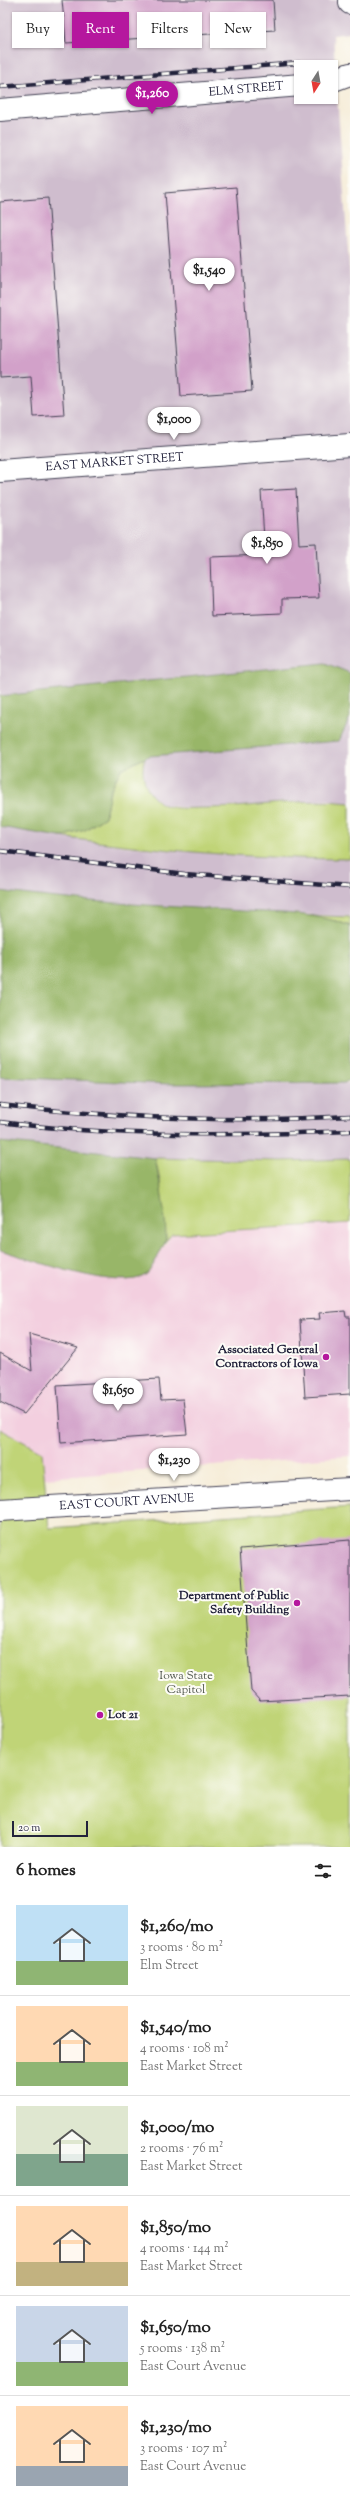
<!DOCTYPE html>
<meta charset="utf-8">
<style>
body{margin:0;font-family:"Sorts Mill Goudy",serif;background:#f2f2f2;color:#222;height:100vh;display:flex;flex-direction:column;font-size:15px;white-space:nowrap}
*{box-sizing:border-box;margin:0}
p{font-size:13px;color:#767676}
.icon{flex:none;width:22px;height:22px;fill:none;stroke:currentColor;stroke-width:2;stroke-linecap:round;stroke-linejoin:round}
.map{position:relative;height:1847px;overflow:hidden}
.panel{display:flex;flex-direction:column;background:#fff;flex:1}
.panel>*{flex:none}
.banner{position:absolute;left:12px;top:12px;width:326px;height:36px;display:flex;gap:8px}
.needle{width:26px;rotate:191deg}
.controls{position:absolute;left:294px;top:60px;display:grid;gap:8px}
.controls a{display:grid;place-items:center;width:44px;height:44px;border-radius:0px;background:#fff;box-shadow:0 1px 3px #0004;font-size:20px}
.scale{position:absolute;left:12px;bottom:10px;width:76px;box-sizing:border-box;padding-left:4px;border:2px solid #22223b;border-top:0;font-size:11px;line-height:14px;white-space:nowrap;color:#22223b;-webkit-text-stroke:3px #fdfcf7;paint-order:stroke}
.price{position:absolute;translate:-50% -34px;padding:0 9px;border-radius:14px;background:#fff;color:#222;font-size:13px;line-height:26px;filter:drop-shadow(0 1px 2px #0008)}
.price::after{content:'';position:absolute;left:50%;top:24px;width:12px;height:9px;margin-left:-6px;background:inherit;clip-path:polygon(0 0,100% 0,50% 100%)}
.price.selected{background:#b5179e;color:#fff}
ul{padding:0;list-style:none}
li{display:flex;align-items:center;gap:12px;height:100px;padding:0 16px}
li+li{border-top:1px solid #e0e0e0}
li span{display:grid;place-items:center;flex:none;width:112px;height:80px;border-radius:0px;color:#555}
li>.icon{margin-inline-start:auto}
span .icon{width:48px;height:48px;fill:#fffc;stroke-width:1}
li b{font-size:17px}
h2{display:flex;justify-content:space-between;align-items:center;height:48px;padding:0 16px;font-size:17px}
.tag{padding:0 14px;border-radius:0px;background:#fff;box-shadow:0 1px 3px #0004;font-size:14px;line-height:36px}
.tag.selected{background:#b5179e;color:#fff}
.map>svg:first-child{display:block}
.built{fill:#f3cfdf}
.industrial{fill:#cfbdce;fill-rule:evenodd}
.green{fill:#c0d477;stroke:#717b59}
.forest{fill:#98b668;stroke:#5d6c52}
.building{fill:#d2a1c9}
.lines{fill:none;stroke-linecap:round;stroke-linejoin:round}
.minor-casing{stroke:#424053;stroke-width:24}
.tertiary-casing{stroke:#424053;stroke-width:24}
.minor{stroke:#fff;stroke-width:22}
.tertiary{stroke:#fff;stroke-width:22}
.rail-casing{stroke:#22223b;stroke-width:4.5}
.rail{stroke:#fdfcf7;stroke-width:3;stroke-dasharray:9;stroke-linecap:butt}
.poi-dot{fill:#b5179e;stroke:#fdfcf7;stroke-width:1.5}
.labels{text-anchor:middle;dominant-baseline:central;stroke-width:4;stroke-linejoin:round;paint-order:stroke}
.street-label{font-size:12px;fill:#22223b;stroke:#fdfcf7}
.poi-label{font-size:12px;font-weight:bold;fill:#22223b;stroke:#fdfcf7;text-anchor:end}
.park-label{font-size:12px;fill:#51574d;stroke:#fdfcf7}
</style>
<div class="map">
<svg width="350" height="1847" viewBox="0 0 350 1847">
<rect width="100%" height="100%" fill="#fdfcf7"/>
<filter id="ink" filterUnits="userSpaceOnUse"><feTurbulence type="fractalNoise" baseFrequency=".025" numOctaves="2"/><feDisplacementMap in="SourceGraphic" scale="8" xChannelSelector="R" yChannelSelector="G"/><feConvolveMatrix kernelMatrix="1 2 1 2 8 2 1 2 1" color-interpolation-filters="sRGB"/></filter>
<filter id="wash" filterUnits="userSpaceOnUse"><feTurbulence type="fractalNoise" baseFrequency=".012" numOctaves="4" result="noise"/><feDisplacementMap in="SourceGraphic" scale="16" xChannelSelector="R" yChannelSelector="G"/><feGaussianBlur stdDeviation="0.9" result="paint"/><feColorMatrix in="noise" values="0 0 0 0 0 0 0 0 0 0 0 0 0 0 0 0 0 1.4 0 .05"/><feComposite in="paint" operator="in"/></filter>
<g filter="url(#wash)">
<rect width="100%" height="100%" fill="#f6edd9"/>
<path class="built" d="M350,1223v233l-305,22 -3,-26 -42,-23v-179l84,25 63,-1 25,-40z"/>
<path class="industrial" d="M0,0h350v33l-17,2 17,245v393l-26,-10 -324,33zM301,67h30v30h-30z
M350,717v86l-24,-3 -89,8h-49l-24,-3 -12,-9 -9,-18v-14l2,-6 4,-2 190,-15z
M0,827l124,19 92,8 134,5v58l-293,-18 -57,-8z
M0,1077l171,7 179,-1v76l-69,2 -126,-3 -155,-16z"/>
<path class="green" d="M145,758c-6,17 2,39 19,47 12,5 30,3 43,3 47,0 96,-11 143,-5v56c-97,0 -194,-9 -290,-22l25,-7 20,-13 5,-26 11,-22z
M293,915l57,2v9l-14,-5z
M155,1158l126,3 69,-2v64l-178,11 -6,7 -6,-61z
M0,1429l42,23 7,76 301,-21v340h-350z"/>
<path class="forest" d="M325,663l25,10v44l-11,24 -190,15 -28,13 -11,22 -5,26 -20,13 -25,7 -60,-10v-131z
M0,891c75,11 151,14 227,19 40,3 86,1 123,16v154l-6,3 -173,1 -171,-7z
M0,1142l155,16c3,13 14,74 10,84 -2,6 -14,28 -18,32 -24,20 -119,-16 -147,-24z"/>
<g id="blocks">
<path class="building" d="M62,0h211l2,30 -209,13z
M236,187l16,204 -71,5 -16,-203z
M48,198l16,217 -30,2 -3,-41 -31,2v-176z
M296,489l3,55 17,-1 3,55 -37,1v14l-70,3 -2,-59 55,-2 -4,-64z
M345,1311l1,6h4v77l-45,3 -5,-77 20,-1 -1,-6z
M29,1334l49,14 -54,66 -24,-12v-49l32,18z
M159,1379l2,21 22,-1 4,35 -126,9 -4,-58z
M350,1540v156l-90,5 -9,-10 -11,-142z"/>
</g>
</g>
<g filter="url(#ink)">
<use href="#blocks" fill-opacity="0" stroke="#424053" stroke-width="1"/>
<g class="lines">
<g class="minor-casing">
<g id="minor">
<path d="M350,0v3"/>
<path d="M331,81l19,-7"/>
<path id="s1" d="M0,110l301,-25"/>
<path id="s2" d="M0,471l350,-26"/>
</g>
</g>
<g class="tertiary-casing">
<g id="tertiary">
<path id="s3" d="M0,1510l350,-21"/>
</g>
</g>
<use href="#minor" class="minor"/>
<use href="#tertiary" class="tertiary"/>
<g class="rail-casing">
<path id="rail" d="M0,87l299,-24
M0,851l185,23 165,13
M0,1105c116,13 234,18 350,11
M0,1122c116,15 234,14 350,9"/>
</g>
<use href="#rail" class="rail"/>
</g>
</g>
<g class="poi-dot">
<circle cx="326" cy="1357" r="4"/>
<circle cx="297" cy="1603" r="4"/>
<circle cx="100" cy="1715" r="4"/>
</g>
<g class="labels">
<g class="street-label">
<text stroke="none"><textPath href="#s1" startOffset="247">ELM STREET</textPath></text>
<text stroke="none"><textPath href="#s2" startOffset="115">EAST MARKET STREET</textPath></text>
<text stroke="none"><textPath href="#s3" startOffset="127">EAST COURT AVENUE</textPath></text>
</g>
<g class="poi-label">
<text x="318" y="1350">Associated General<tspan x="318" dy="14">Contractors of Iowa</tspan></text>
<text x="289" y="1596">Department of Public<tspan x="289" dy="14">Safety Building</tspan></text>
<text x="108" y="1715" text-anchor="start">Lot 21</text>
</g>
<g class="park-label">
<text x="186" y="1676">Iowa State<tspan x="186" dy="14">Capitol</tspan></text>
</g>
</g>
</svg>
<div class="controls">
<a><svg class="needle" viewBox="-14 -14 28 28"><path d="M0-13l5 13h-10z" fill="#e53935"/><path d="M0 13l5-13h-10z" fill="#767676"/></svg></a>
</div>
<div class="scale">20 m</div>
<b class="price selected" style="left:152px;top:115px">$1,260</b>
<b class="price" style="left:209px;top:292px">$1,540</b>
<b class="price" style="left:174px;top:441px">$1,000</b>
<b class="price" style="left:267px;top:565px">$1,850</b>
<b class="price" style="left:118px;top:1412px">$1,650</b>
<b class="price" style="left:174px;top:1482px">$1,230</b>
<div class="banner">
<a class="tag">Buy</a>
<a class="tag selected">Rent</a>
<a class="tag">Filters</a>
<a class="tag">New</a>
</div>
</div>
<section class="panel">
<h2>6 homes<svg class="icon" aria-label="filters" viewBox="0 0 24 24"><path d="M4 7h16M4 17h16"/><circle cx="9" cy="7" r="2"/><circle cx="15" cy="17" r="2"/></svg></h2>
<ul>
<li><span style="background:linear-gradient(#bfe0f5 70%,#8fb573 0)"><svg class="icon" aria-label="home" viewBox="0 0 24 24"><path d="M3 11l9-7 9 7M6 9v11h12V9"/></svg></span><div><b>$1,260/mo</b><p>3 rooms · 80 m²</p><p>Elm Street</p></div></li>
<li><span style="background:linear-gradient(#ffd9b3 70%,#8fb573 0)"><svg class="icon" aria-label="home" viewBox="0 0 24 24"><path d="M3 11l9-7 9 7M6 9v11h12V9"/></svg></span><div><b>$1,540/mo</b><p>4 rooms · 108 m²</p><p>East Market Street</p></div></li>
<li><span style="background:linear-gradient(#dfe7d0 60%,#7fa58c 0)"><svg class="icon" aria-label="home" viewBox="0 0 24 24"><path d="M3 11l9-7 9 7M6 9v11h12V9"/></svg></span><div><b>$1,000/mo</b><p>2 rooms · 76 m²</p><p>East Market Street</p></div></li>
<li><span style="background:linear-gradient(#ffd9b3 70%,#c2b280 0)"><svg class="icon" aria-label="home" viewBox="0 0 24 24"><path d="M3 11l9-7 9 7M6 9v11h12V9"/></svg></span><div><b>$1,850/mo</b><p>4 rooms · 144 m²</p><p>East Market Street</p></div></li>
<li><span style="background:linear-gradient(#c9d6e8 70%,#8fb573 0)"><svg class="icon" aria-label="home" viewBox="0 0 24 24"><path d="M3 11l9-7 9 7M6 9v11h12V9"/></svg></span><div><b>$1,650/mo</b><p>5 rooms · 138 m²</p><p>East Court Avenue</p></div></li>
<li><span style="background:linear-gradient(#ffd9b3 75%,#9aa5b1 0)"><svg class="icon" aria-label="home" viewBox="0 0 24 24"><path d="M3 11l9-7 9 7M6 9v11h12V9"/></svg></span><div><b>$1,230/mo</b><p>3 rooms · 107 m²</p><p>East Court Avenue</p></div></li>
</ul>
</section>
